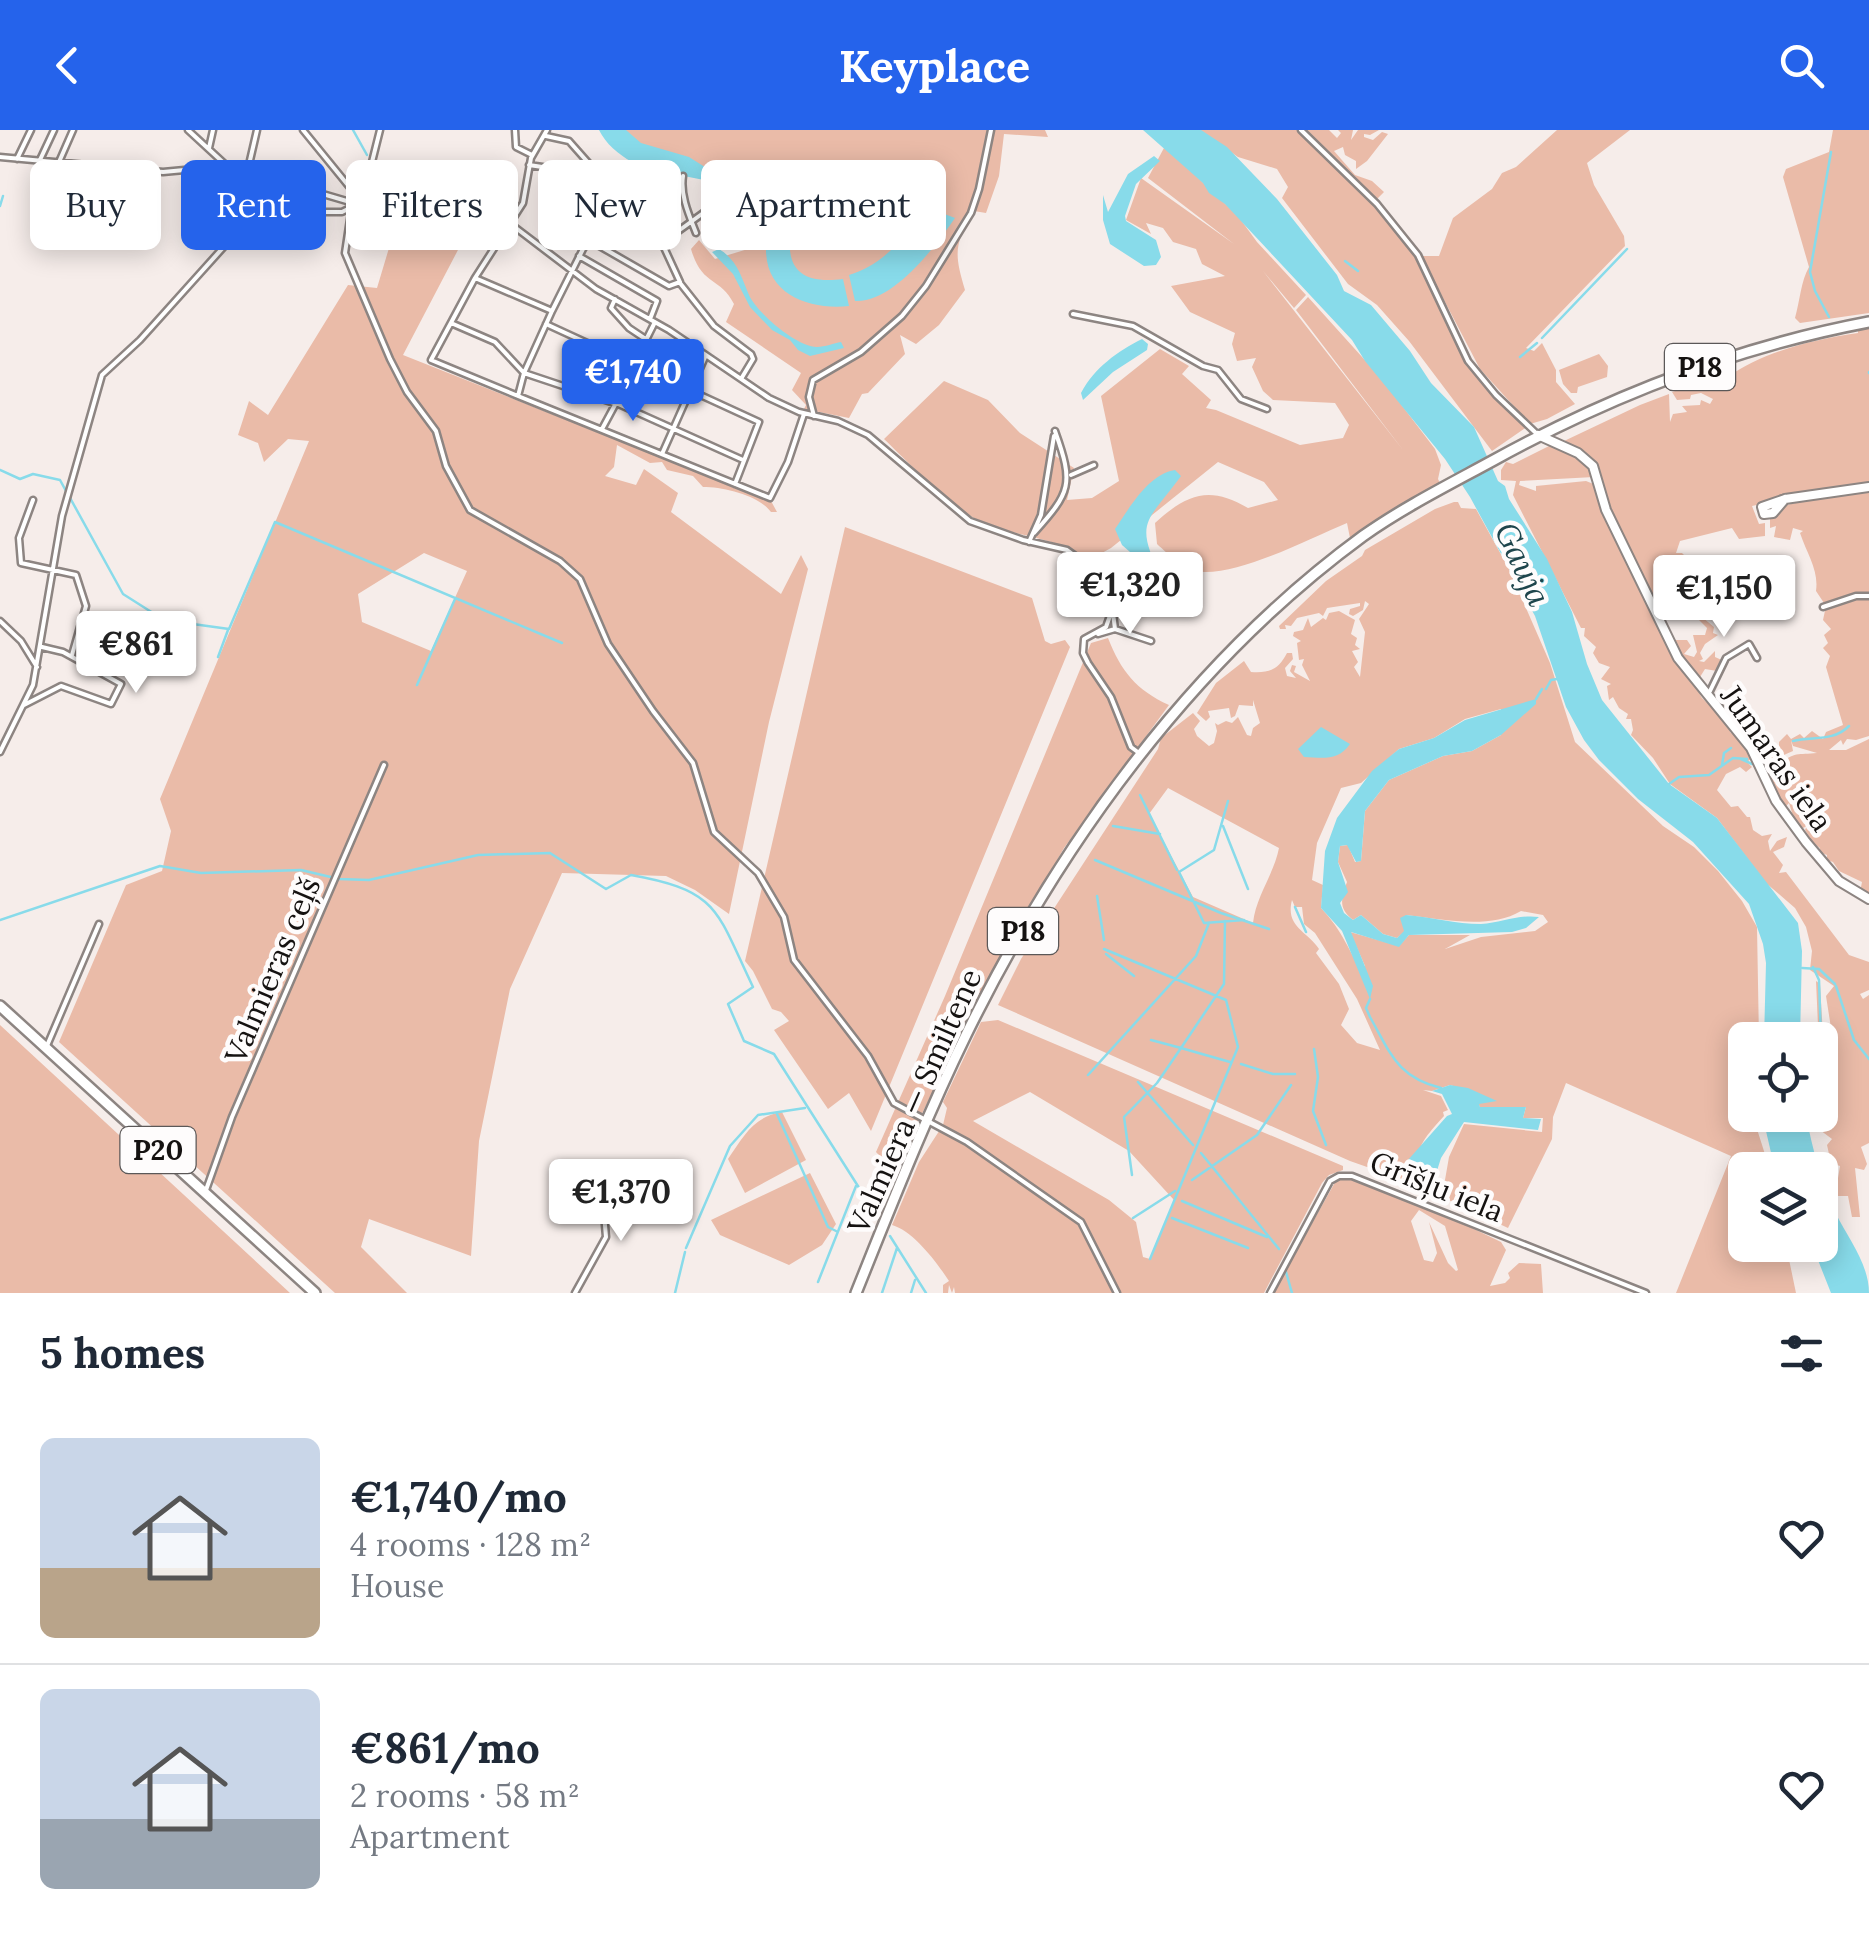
<!DOCTYPE html>
<meta charset="utf-8">
<style>
body{margin:0;font-family:Lora,serif;background:#f2f2f3;color:#1f2937;height:100vh;display:flex;flex-direction:column;font-size:38px;white-space:nowrap}
*{box-sizing:border-box;margin:0}
p{font-size:32px;color:#747a83}
.icon{flex:none;width:55px;height:55px;fill:none;stroke:currentColor;stroke-width:2;stroke-linecap:round;stroke-linejoin:round}
.map{position:relative;height:1163px;overflow:hidden}
.side{display:flex;flex-direction:column;background:#fff;flex:1}
.side>*{flex:none}
.guide{position:absolute;left:30px;top:30px;width:1000px;height:90px;display:flex;gap:20px}
.fabs{position:absolute;left:1728px;top:892px;display:grid;gap:20px}
.fabs a{display:grid;place-items:center;width:110px;height:110px;border-radius:15px;background:#fff;box-shadow:0 5px 25px #0003;font-size:50px}
.price{position:absolute;translate:-50% -85px;padding:0 22px;border-radius:10px;background:#fff;color:#222;font-size:32px;line-height:65px;filter:drop-shadow(0 2px 5px #0008)}
.price::after{content:'';position:absolute;left:50%;top:60px;width:30px;height:22px;margin-left:-15px;background:inherit;clip-path:polygon(0 0,100% 0,50% 100%)}
.price.active{background:#2563eb;color:#fff}
ul{padding:0;list-style:none}
li{display:flex;align-items:center;gap:30px;height:250px;padding:0 40px}
li+li{border-top:2px solid #e0e1e3}
li span{display:grid;place-items:center;flex:none;width:280px;height:200px;border-radius:15px;color:#555}
li>.icon{margin-inline-start:auto}
span .icon{width:120px;height:120px;fill:#fffc;stroke-width:1}
li b{font-size:42px}
h2{display:flex;justify-content:space-between;align-items:center;height:120px;padding:0 40px;font-size:42px}
.tag{padding:0 35px;border-radius:15px;background:#fff;box-shadow:0 5px 25px #0003;font-size:35px;line-height:90px}
.tag.active{background:#2563eb;color:#fff}
header{display:flex;justify-content:space-between;align-items:center;height:130px;padding:0 40px;background:#2563eb;color:#fff;font-size:45px;font-weight:700}
.map>svg:first-child{display:block}
.green{fill:#eabba8;fill-rule:evenodd}
.water{fill:#88dbea}
.lines{fill:none;stroke-linecap:round;stroke-linejoin:round}
.stream{stroke:#88dbea;stroke-width:2.5}
.street-casing{stroke:#8d8582;stroke-width:9}
.secondary-casing{stroke:#8d8582;stroke-width:12}
.primary-casing{stroke:#8d8582;stroke-width:14}
.street{stroke:#fff;stroke-width:4}
.secondary{stroke:#fff;stroke-width:8}
.primary{stroke:#fff;stroke-width:9}
.labels{text-anchor:middle;dominant-baseline:central;stroke-width:9;stroke-linejoin:round;paint-order:stroke}
.shield{fill:#fefcfc;stroke:#5b5858;stroke-width:2.5}
.shield-label{font-size:28px;font-weight:bold;fill:#151211}
.street-label{font-size:30px;fill:#151211;stroke:#fefcfc}
.water-label{font-size:32px;font-style:italic;fill:#1e454c;stroke:#fefcfc}
</style>
<header><svg class="icon" aria-label="back" viewBox="0 0 24 24"><path d="M15 5l-7 7 7 7"/></svg>Keyplace<svg class="icon" aria-label="search" viewBox="0 0 24 24"><circle cx="10" cy="10" r="6"/><path d="M15 15l6 6"/></svg></header>
<div class="map">
<svg width="1869" height="1163" viewBox="0 0 1869 1163">
<rect width="100%" height="100%" fill="#f6edea"/>
<path class="green" d="M611,0h434l3,7 -44,-3 -5,42 -13,37 -12,-2c-20,34 -20,42 -9,79l-26,35 -23,19 -16,-9 5,19 -37,39 -6,1 -13,24 -45,-9 2,-4 -14,-15 9,-17 -75,-51 8,-18c-14,-28 -32,-17 -43,-55l8,-9 16,19 46,-14 7,-51 -115,-32z
M1200,0h129l8,8 4,-5 -3,-3h15l-2,10 7,-10h21l-9,5 -6,-1v3l9,3 9,-8 6,2 -21,27 -11,8v-8l-11,-6 -2,-8 -9,4 21,24 17,6 12,11 -7,7 -66,-61 56,60 44,51 13,19 45,90 59,68 -36,25 -83,-110 -32,-36 -29,-21 -66,-86 6,-11 -11,-18 -39,-12z
M1557,0h73l-43,33 7,22 30,51 1,10 -99,102 8,3 8,-8 14,27v12l19,22 -28,15 -17,5 -50,-55 -59,-113h18l14,-38 39,-29 10,-16 14,-6z
M1833,0h36v183l-69,10 -5,-5c5,-18 6,-37 14,-51l-26,-90 3,-8 43,-17z
M1165,16l73,70 19,26 49,53 -12,13 -31,-37 140,179 -107,-140 12,-13 73,81 54,71 6,16 -3,14 3,6 -91,53 -3,-15c-38,16 -103,50 -143,49 -17,0 -35,-17 -47,-28l-2,-21c32,-29 54,-38 93,-15l30,-8 -14,-18 -46,-20 -107,86 -22,12c-29,-22 -69,-23 -103,-36 -31,-12 -77,-61 -102,-85l60,-58 44,19 32,33 54,35 -7,32 25,-2 27,-17 -18,-85 59,-47 29,17 -7,8 29,26 -5,8 10,2 84,35 43,-7 6,-13 -14,-22 -62,-3 -10,-9 -11,-24 4,-9 -19,3 -5,-17 3,-11 -45,-21 -19,-26 54,-10 -23,-12 -6,-15 -23,-7 -10,-14 -17,-5 5,11 -25,-14 15,-42 93,66 -86,-66z
M398,88l37,4v13l24,13 -56,107 368,146 6,11h-6c-13,-17 -47,-25 -68,-25l-10,-11 -26,-6 -5,-8 -12,1 -33,-18 -3,22 -9,9 31,9 8,-16 34,24 -7,19 110,82 20,-39 7,14 -39,153 -40,192 -34,-24 -29,-14 -104,-3 -52,116 -31,152 -8,115 -102,-37 -8,28 46,46h-72l-276,-251 67,-157 36,-14 9,-40 -11,-32 149,-358 -21,-2 -24,23 -6,-19 -20,-8 11,-34 19,14 80,-130 29,3zM424,423l43,18 -36,80 -69,-29 -4,-28z
M1869,198v158l-46,4 -71,16 7,18 6,-1v13l-26,3 -7,-11 -52,13 -4,12h6l5,5 -1,5 11,-3 2,5 -19,9h-5l-6,5 5,5 -2,17 -9,6 -3,-4 -8,2 -23,-50v-9h-4l-18,-33 -1,3c32,48 42,102 73,143l-4,-19h12l4,6 -7,8 10,3 3,-5 -4,-17h12l2,-7 -8,-8 3,-3 12,10 -1,6 5,2 -13,9 -5,9 3,6 -4,2 5,1 11,-11v6l11,5 1,4 -10,5 -12,-2 -5,8 -8,4 10,17 27,25 1,9 9,7 13,19 -5,4 5,5 -6,5 -6,-5 -14,7 -9,16 14,17 7,-1 9,11h3l3,13 9,6 10,-2 -4,7 2,10 7,-10 10,-4 -3,10 -11,5 10,13 -4,8 7,-1 63,83 20,7v28l-9,4 3,5 6,-4v148l-8,4 6,17 -3,6 -9,-2 5,49h-8l-4,-21h-13l5,-30 -9,-3 -4,-18 5,-6 -12,-9v-33l6,-5 -6,-22 -4,-89 4,3 3,52 8,-8 -5,-32 8,-10 -24,-16 2,-19 -6,-24 -11,-19 -29,-25 -49,-65 -47,-34 -17,-26 -22,-23 2,-5 -2,-11h-5l2,-5 -9,-6 -6,-11 -4,3 -2,-14 4,-2 -10,-5 9,-12 -11,-4 -6,-10 3,-6 -12,-11 1,-8h-4l-68,-133 3,-14 -15,-1v-10l5,-8 7,2 40,-20c18,8 36,12 41,33l-74,4 -1,4 17,6v-5l50,-5 10,4 10,26 -13,-48 -31,-21 78,-37 29,-11 1,28 3,-8 14,-2 -5,-6 18,-1 1,-5 9,4 3,-5 -12,-6 -10,2 -1,4 -13,1 -5,-8 50,-16 4,2c39,-27 86,-38 132,-45v-3z
M1599,224l9,12 -1,11 -29,10 -1,6h-6l-8,-9 -4,-14z
M1869,362v244l-13,4 -9,-1 -4,6 -2,-5 -12,10h17l23,-11v158l-9,-5 2,-10 -23,-11 -6,-9 -6,-2v-5l-8,-3 1,-4 -7,-5 -8,-13 2,-4 -4,2 -10,-12 -4,-13 -5,5 -15,-29 3,-4 4,1 -2,-6c18,-19 22,-15 43,-17l-24,-7 -2,-6 2,11 -16,7 -7,14h-4l-5,-10 6,-2 2,-6 10,-3v-9l8,-8 4,5 9,-5 4,4 8,-7 11,8 3,-7 17,-7 -17,-58 4,-11 -7,-8 5,-5 -4,-8 7,-6 -8,-9 3,-14 -10,-15c3,-21 -9,-37 -16,-58l3,-2 -10,-3 -3,12 -16,-3 2,-11 -6,2v-10l6,-2 7,-10 32,-8z
M1454,372h4l3,6 15,1 33,60 41,94 25,79 88,84 31,21 24,24 24,30 15,26 2,113h-14v75h12l-1,11 14,44h-25v75h41l10,48h-120l55,-137 -165,-73 -13,34 -1,22 -44,89 -66,-31 7,-40 15,-33 78,8 1,-14h-20l3,-11h-46l-8,-15 -22,-7 -18,6 -9,-1 18,6 7,14 -5,2 1,4c-26,29 -29,32 -23,70l-71,-25 -352,-156 23,-46 137,-210 3,-11 32,-25 7,8 -6,8 3,7 12,10 5,-3 3,-12 -2,-8 3,2 8,-4 6,2 6,-6 9,18 4,1 2,-8 7,-5 -7,-23v6l-14,-1 -4,11 -4,2 -2,-10 -21,3 2,6 -4,4 -9,-8 19,-30 28,-22 7,11c19,1 27,-2 36,-19h5l1,6 -8,9 2,8 9,2 -6,-7 2,-6 4,1 -2,6 16,9 -8,-16 2,-6 -5,1 -2,-17 4,-2 -8,-5 1,-4 9,-2 5,-12 3,9 12,-9 3,2 3,-7 10,-2 16,9 -4,14 6,4 -2,7 5,4 -8,2 6,11 -4,5 6,10 5,-45 -6,-13 10,-15 -4,-3 -2,9 -10,6 -4,-2 1,-5 10,-3v-3l-33,5 -4,8 -4,-3 -22,5 -6,8 -6,-1 1,4h-6l-1,-3 47,-45 36,-25 3,-6 70,-41zM1501,579v26l-29,16 -29,5 -54,24 -24,31 -4,50 -6,1 -7,-17 -8,1 -2,16 9,20c-6,17 -9,26 6,38l8,-5 22,19 14,4 7,-6 2,-17c36,4 83,15 115,-4l22,4 5,7 -13,9 -54,6 -36,12 25,-14h-61l-10,11 -49,-14 15,34v13c-15,-27 -23,-49 -44,-71l2,-23 -11,-5 5,-37 24,-55 20,-5 38,-34 35,-11 31,-19zM1168,658l111,60c-5,26 -23,48 -26,75l-60,-26 -44,-83zM1292,770l3,7h7l2,17 11,9 42,66 23,51 -23,-7 -16,-18 8,-16 -10,-25 -23,-31 3,-4c-12,-18 -34,-22 -27,-49z
M845,397l187,71 13,43 6,3 14,-4 5,7 -199,484 -22,-38 -21,16 -54,-79 15,-9 -8,-9 -9,-3 -19,-38 -8,-10z
M1108,508c13,33 28,52 61,67l-105,143 -91,161 -79,162 -18,-19 69,-156 146,-353z
M998,890l345,146v4l-14,5 -7,8 -58,110h-309l-1,-6 -2,6 -3,-8 -1,8h-5v-8l6,-4c-13,-20 -36,-50 -57,-56l27,-63 24,-37 4,-17 -4,-6 38,-80zM1030,962l99,59 45,49 -24,59 -7,-2 -7,-35 -27,-22 -136,-79z
M0,895l290,268h-290z
M782,982l24,48 -61,33 -17,-34c16,-23 25,-42 54,-47z
M810,1043l26,51 -14,21 -33,20 -69,-30 -9,-15z
M1347,1046l100,40 54,26 5,8 -16,36 15,-3 5,-5 -2,-5 11,-10 22,1 2,29h-270l65,-116zM1419,1080l26,16 13,44 -2,1 -8,-8 -19,-41 8,31 -4,9 -9,-2 -13,-39z"/>
<path class="water" d="M599,0h27l15,13 48,14 19,12 13,4 28,1 43,-5c-4,6 -8,13 -16,16 -17,8 -126,-14 -144,-23 -14,-8 -26,-18 -33,-32z
M1143,0h58l26,17 50,52 60,76 7,16 27,14 39,46 21,32 43,44 24,54 7,5 4,13 38,60 25,53 15,52 15,36 67,84 48,34 81,105 4,28 -2,89h-36l2,-77 -3,-19 -14,-40 -56,-62 -55,-43 -39,-39 -15,-20 -18,-33 -31,-91 -65,-119 -25,-38 -80,-98 -13,-21 -127,-136 -16,-11 -6,-10z
M1154,26l6,5 -24,23 -11,32 1,5 30,19 5,17 -5,8 -12,1 -34,-22 -7,-24v-25l5,17 20,-38z
M804,54l4,3c-22,42 -37,102 35,92l6,27c-38,4 -82,-10 -83,-55 -1,-18 5,-38 9,-56l13,-9z
M926,77l29,11c-20,29 -62,85 -100,83l-6,-26c34,-10 58,-39 77,-68z
M719,119c18,11 22,27 30,46 8,18 48,52 68,52 8,0 17,-4 24,-5l3,6 -34,8 -12,-6 -8,-10 -18,-10 -22,-23 -17,-33 -21,-22z
M1142,209l6,5 -1,6 -34,22 -30,28 -2,-7c13,-25 37,-42 61,-54z
M1175,340l6,6c-34,47 -48,44 -19,102l34,11 7,10c-22,8 -41,0 -60,-11l-13,-36 -8,-7 -7,-16c14,-20 33,-55 60,-59z
M1536,569v5l-35,31 -29,16 -29,5 -54,24 -24,31 -4,50 -5,1 -9,-17 -7,1 -2,16 10,30 -8,11 4,10 9,7 8,-5 22,19 14,4 7,-7 -4,-13 6,-3c25,2 50,9 75,9 20,-1 38,-10 58,-7l-13,11 -14,4 -103,3 -10,12 -48,-15 22,54 -3,13 -28,-68 -21,-23 4,-57 12,-33 35,-47 27,-22 35,-11 31,-18z
M1321,597l29,17c-12,17 -26,14 -46,13l-6,-8z
M1450,955l18,3 29,13 -18,3 1,3h46l-3,11 18,1 -3,11 -74,-8 -23,36 -11,35 -20,-8 -2,-25 39,-44 5,-2 -10,-20 -10,-3z
M1769,985h37c6,33 16,69 30,99 12,24 33,50 33,79h-38l-19,-48h8v-75h-45l-9,-39z"/>
<g class="lines">
<path class="stream" d="M353,0l14,25
M787,47l1,9
M0,76l3,-10
M1345,131l13,10
M1829,187l-14,-26 -5,-19 21,-120
M1542,208l85,-89
M1520,227l17,-14
M1869,243v-1
M0,340l20,9 13,-5 27,6 6,11
M69,366l54,98 41,26 65,9 46,-107 287,121
M218,527l10,-27
M417,555l38,-86
M1546,559l5,-9 6,-1
M1536,569l6,-10
M1793,611c20,-5 40,1 56,-15
M1741,629l11,5
M1722,635l2,-12 7,-5
M1669,654l10,-7 30,-2 24,-17 14,1
M1140,665l37,75
M1228,671l-14,49 -35,22 25,51 40,-3
M1113,696l47,8
M1223,696l25,63
M1095,730l126,53 48,16
M1097,766l7,44
M1295,777l11,25
M0,790l160,-54 41,7 100,-3 38,9 30,1 109,-25 72,-2 56,36 25,-14c89,16 85,35 122,112l-25,17 16,37 30,13 103,162
M1225,791l-1,63 -43,64 49,14
M1104,819l122,51 12,47 -88,212
M1106,824l28,22
M1813,837l6,13 3,88
M1802,838l17,1 16,15
M1836,856l18,54 15,19
M1370,869l-4,9 4,9c21,37 27,60 71,71
M1314,919l4,28 -5,34 13,34
M1241,934l32,10h22
M1088,945l108,-119 13,-33
M1138,952l55,63
M777,984l51,113 8,4
M1201,1023l78,96
M1132,1045l-8,-58 33,-34 24,-35 -30,-8
M1192,1050l65,-45 34,-50
M1182,1071l85,36
M1133,1088l42,-27
M1172,1088l76,30
M890,1106l36,57
M686,1118l44,-102 28,-31 47,-7
M1286,1142l6,21
M818,1152l38,-96
M675,1163l10,-41
M882,1163l15,-45
M911,1163l4,-13"/>
<g class="street-casing">
<path id="street" d="M188,0l39,36
M303,0l53,65
M380,0l-9,36 -19,40 -7,47 45,106 17,33 29,39 10,35 24,44 90,51 20,18 28,65 45,67 40,52 21,69 44,41 26,44 10,43 74,96 26,47 73,39 114,80 36,71
M515,0l1,17 16,8
M547,0l-16,28 -8,45 -48,75 -44,82 87,36 6,-23 90,30 30,-65 -15,-10 -18,-20 4,-9
M1301,0l76,74 41,51 50,106 28,34 41,39
M546,6l23,5 31,35 56,27 13,34 -7,6 -48,-21
M209,18l4,-18
M0,27l163,15 64,-6 147,43 138,16 84,64 73,41 100,68 30,14 39,9 30,14 102,86 53,19 44,10 22,16 23,44 -6,17 -22,12 -1,14 5,10 23,34 20,50 8,6
M17,29l14,-29
M39,32l15,-32
M59,32l14,-32
M529,35l20,3 23,26
M248,39l9,-39
M683,46c-3,19 6,39 13,57
M235,67l9,-27
M670,107l36,-26 55,4
M589,110l80,46 11,-4 -18,-39
M579,126l78,45 -7,18
M475,148l77,33 31,-62 6,-9 25,-18 -4,-3
M680,153l34,43 37,28 2,5 -12,20
M1073,184l60,12 70,40 15,4 23,29 26,10
M451,193l44,19 29,31 28,-62
M546,194l213,98 -24,62
M646,210l9,-18
M518,266l252,102 18,-36 16,-48
M814,286l-5,-19 4,-17 48,-28 41,-36 24,-30 45,-73 8,-24 12,-59
M602,299l14,-26 127,57
M662,324l44,-99
M1071,345l23,-10
M33,370l-14,38 2,25 55,12 10,31 -14,49
M1034,403c37,-41 40,-49 21,-102
M1029,412l12,-27 13,-79
M1823,477l33,-11h13
M0,491l21,20 16,26
M1115,499l36,12
M1098,504l17,-5 -2,-16
M1710,561l16,-33 23,-14 8,14
M24,575l37,-19 50,18 10,-20 -58,-32 -21,-5
M0,622l33,-67 29,-169 40,-141 38,-35 107,-119 39,-9h56l8,-4
M46,918l53,-124
M206,1060l26,-73 152,-352
M575,1163l31,-56 -5,-59
M1270,1163l60,-112 9,-5h13l294,117"/>
</g>
<g class="secondary-casing">
<path id="secondary" d="M1538,305l40,18 15,13 13,44 72,148 73,90 25,53 30,41 33,39 30,18
M1785,369l-12,14 -9,1 -2,-7 23,-8 84,-12"/>
</g>
<g class="primary-casing">
<path id="primary" d="M0,876l315,287
M856,1163c35,-87 69,-174 110,-258 93,-190 225,-373 397,-499 41,-29 87,-52 131,-76 118,-65 243,-113 375,-138"/>
</g>
<use href="#street" class="street"/>
<use href="#secondary" class="secondary"/>
<use href="#primary" class="primary"/>
</g>
<g class="labels">
<g class="shield">
<rect x="1665" y="214" width="70" height="46" rx="8"/>
<rect x="988" y="778" width="70" height="46" rx="8"/>
<rect x="120.5" y="997" width="75" height="46" rx="8"/>
</g>
<g class="shield-label">
<text x="1700" y="237">P18</text>
<text x="1023" y="801">P18</text>
<text x="158" y="1020">P20</text>
</g>
<g class="street-label">
<text transform="translate(1777 628) rotate(55)">Jumaras iela</text>
<text transform="translate(272 840) rotate(-67)">Valmieras ceļš</text>
<text transform="translate(914 971) rotate(-66)">Valmiera — Smiltene</text>
<text transform="translate(1437 1056) rotate(22)">Grīšļu iela</text>
</g>
<g class="water-label">
<text transform="translate(1523 434) rotate(65)">Gauja</text>
</g>
</g>
</svg>
<div class="fabs">
<a><svg class="icon" aria-label="locate" viewBox="0 0 24 24"><circle cx="12" cy="12" r="6"/><path d="M12 2v4M12 18v4M2 12h4M18 12h4"/></svg></a>
<a><svg class="icon" aria-label="layers" viewBox="0 0 24 24"><path d="M12 4l9 5-9 5-9-5zM3 14l9 5 9-5"/></svg></a>
</div>
<b class="price active" style="left:633px;top:294px">€1,740</b>
<b class="price" style="left:1130px;top:507px">€1,320</b>
<b class="price" style="left:1724px;top:510px">€1,150</b>
<b class="price" style="left:136px;top:566px">€861</b>
<b class="price" style="left:621px;top:1114px">€1,370</b>
<div class="guide">
<a class="tag">Buy</a>
<a class="tag active">Rent</a>
<a class="tag">Filters</a>
<a class="tag">New</a>
<a class="tag">Apartment</a>
</div>
</div>
<section class="side">
<h2>5 homes<svg class="icon" aria-label="filters" viewBox="0 0 24 24"><path d="M4 7h16M4 17h16"/><circle cx="9" cy="7" r="2"/><circle cx="15" cy="17" r="2"/></svg></h2>
<ul>
<li><span style="background:linear-gradient(#c9d6e8 65%,#b9a48a 0)"><svg class="icon" aria-label="home" viewBox="0 0 24 24"><path d="M3 11l9-7 9 7M6 9v11h12V9"/></svg></span><div><b>€1,740/mo</b><p>4 rooms · 128 m²</p><p>House</p></div><svg class="icon" aria-label="heart" viewBox="0 0 24 24"><path d="M12 20l-8-8c-3-5 5-10 8-4 3-6 11-1 8 4z"/></svg></li>
<li><span style="background:linear-gradient(#c9d6e8 65%,#9aa5b1 0)"><svg class="icon" aria-label="home" viewBox="0 0 24 24"><path d="M3 11l9-7 9 7M6 9v11h12V9"/></svg></span><div><b>€861/mo</b><p>2 rooms · 58 m²</p><p>Apartment</p></div><svg class="icon" aria-label="heart" viewBox="0 0 24 24"><path d="M12 20l-8-8c-3-5 5-10 8-4 3-6 11-1 8 4z"/></svg></li>
</ul>
</section>
